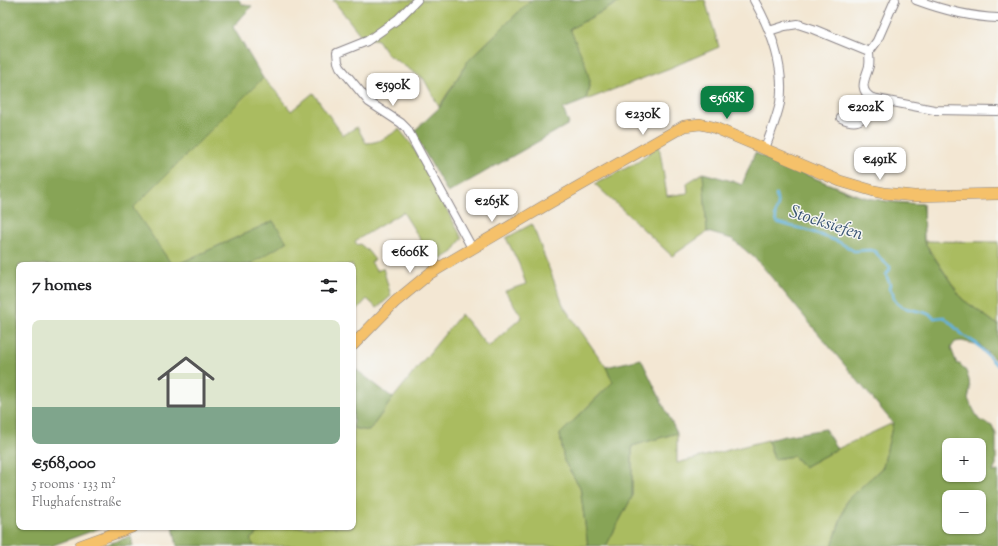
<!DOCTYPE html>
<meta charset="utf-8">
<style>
body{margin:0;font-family:"Sorts Mill Goudy",serif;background:#f2f2f2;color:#202124;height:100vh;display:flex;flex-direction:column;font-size:15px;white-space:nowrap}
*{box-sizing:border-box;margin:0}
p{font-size:13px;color:#757577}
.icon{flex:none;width:22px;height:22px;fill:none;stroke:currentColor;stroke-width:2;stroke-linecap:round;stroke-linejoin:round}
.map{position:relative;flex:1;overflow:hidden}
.drawer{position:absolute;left:16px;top:262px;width:340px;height:268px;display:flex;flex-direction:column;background:#fff;border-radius:8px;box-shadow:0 1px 3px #0004}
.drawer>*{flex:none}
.controls{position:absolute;left:942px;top:438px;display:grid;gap:8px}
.controls a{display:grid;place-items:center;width:44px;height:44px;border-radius:8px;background:#fff;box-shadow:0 1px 3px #0004;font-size:20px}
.price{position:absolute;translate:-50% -34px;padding:0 9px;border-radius:8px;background:#fff;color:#222;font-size:13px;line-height:26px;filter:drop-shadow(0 1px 2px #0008)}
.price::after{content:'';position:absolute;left:50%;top:24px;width:12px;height:9px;margin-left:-6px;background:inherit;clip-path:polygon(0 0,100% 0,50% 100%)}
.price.active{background:#0b8043;color:#fff}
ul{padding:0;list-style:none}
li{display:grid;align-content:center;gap:8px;height:212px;padding:0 16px}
li span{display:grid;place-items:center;height:124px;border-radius:8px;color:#555}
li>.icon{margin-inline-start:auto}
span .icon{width:72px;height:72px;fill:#fffc;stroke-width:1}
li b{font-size:17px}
h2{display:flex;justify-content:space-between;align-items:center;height:48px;padding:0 16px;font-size:17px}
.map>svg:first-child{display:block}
.green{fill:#aabc60;stroke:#666f4e}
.forest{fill:#87a456;stroke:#546348;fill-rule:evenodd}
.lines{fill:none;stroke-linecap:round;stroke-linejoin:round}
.stream{stroke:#64b3de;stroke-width:2.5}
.minor-casing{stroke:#8a8487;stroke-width:10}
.major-casing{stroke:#8a8487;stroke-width:12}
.minor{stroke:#fff;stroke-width:8}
.major{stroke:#f5c16b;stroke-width:11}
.labels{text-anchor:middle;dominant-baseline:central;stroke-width:3;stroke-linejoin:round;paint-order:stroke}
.water-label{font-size:18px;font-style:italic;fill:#395574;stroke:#f6f6f2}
</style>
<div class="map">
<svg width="998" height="546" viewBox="0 0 998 546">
<rect width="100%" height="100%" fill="#f6f6f2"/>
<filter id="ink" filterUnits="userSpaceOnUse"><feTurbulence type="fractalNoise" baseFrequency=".025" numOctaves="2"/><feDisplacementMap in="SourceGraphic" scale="8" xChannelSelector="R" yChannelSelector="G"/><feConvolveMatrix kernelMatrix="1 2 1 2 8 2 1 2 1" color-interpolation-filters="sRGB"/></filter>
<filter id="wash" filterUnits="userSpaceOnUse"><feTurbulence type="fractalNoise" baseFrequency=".012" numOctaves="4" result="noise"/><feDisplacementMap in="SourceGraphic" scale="16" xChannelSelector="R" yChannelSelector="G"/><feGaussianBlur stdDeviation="0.9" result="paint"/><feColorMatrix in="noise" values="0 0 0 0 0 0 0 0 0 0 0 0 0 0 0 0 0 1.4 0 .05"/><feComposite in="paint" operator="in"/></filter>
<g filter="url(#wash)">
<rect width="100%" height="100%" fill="#f3e7d3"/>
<path class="green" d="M333,0h198l-63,61 -29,46 -15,-28 -36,-24 -10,-15 -16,-3z
M623,0h82l14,47 -49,21 -84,32 4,-19 -20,-52z
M263,78l17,18 11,15 22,-18 30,42 14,-8 9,16c13,0 23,-7 33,-14l13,16 50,93 -9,14 -18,11 -32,-51 -48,29 2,4 3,-1 8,7 7,9 -4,2 6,9 6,-3 8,28 -14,12 -10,-9 -14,15v-49h-104l37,-23 -13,-21 -97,44h-4l-40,-57z
M852,96l16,5 -6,15 -8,2 -6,-10z
M659,145l8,51 21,-3 -1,-10 16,-10 4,59 -35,24 -77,-72 43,-22z
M755,153l28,13 82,32 26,4 32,2 1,37 74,1v83l-36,-26 -38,-58h-63l-119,-56z
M532,224l32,83 42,60 7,15 -53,52 4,27 16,26 8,59h-334l-4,-7 16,-12h87v-99l16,3 24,-33 68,-84 27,33 34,-30 -17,-26 21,-7 -7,-20 -13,-26z
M893,423l-10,44 -36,33 -15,46h-226l26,-49v-51l45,-13v30l91,-23 6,19 20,-3 10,11 33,-18z"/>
<path class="forest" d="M0,0h239l4,5 9,1 -19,21 30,51 -130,130 39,57h-153v262h84l-52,19h-51z
M531,0h92l-53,29 15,34 5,18 -4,19 -23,9 6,15 -121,69 -35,-61 27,-25 28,-46z
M755,153l95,40c24,8 48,10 73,11l1,38 38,57 36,26v38l-18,-18 -19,-4 -6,1 -4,6 6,16h3l6,7 3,9 1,10 -2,9 11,21 13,6 4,8v31l-3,7 5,-1v75h-166l15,-46 36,-33 10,-44 -136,-163 -25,-21 -25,-7 -4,-59 29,8 10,4zM949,445h30v30h-30zM949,497h30v30h-30z
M273,221l14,21 -38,23h-73z
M641,359l36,74 -45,13v51l-26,49h-18l-8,-59 -16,-26 -4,-27 53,-52 -7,-15z
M353,367l40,31 -24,33 -16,-3z
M825,429l12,20 -33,18 -10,-11 -20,3 -6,-19 17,-4z
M173,527h93l-16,12 4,7h-77z
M131,536l2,10h-31z"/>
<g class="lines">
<path class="stream" d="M776,195l2,10 -3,10 2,7 5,2 25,6 32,12 15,9 16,-1 5,1 5,7 10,9v2l-4,6 4,9 -1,5 4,4c0,17 21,16 33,20 3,1 6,3 8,5l10,-1 20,19 12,7 22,24"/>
</g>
</g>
<g filter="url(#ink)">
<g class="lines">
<g class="minor-casing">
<path id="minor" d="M417,0l-19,19 -31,22 -30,12 1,9 2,5 29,35 32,21 6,6 65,119
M754,0c17,30 31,68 26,103 -3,15 -10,31 -15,46
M916,0c27,10 53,17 82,18
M769,31l16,-5 13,-2 15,5 56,23
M869,52c0,5 1,9 0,14 -3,12 -12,23 3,32l62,12 64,1
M869,52l8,-11 18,-41
M841,118c21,10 24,-2 31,-20"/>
</g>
<g class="major-casing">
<path id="major" d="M353,345l42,-43 34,-28 117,-69 138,-79 16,-2 13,3 127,54 34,10 10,2 30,3 84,-2
M80,546l52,-19"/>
</g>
<use href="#minor" class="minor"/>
<use href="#major" class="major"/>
</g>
</g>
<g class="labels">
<g class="water-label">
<text transform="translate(826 224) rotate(18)">Stocksiefen</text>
</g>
</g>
</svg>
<div class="controls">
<a>+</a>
<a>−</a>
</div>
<b class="price" style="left:393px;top:107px">€590K</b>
<b class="price active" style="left:727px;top:120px">€568K</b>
<b class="price" style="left:866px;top:129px">€202K</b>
<b class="price" style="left:643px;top:136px">€230K</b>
<b class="price" style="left:880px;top:181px">€491K</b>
<b class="price" style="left:492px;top:223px">€265K</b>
<b class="price" style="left:410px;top:274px">€606K</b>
<section class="drawer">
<h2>7 homes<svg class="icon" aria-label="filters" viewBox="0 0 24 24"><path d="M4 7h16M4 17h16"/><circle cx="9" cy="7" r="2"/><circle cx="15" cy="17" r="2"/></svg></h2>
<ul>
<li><span style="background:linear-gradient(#dfe7d0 70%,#7fa58c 0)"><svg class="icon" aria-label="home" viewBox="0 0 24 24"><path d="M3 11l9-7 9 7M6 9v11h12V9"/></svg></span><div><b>€568,000</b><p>5 rooms · 133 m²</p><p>Flughafenstraße</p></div></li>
</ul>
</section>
</div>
